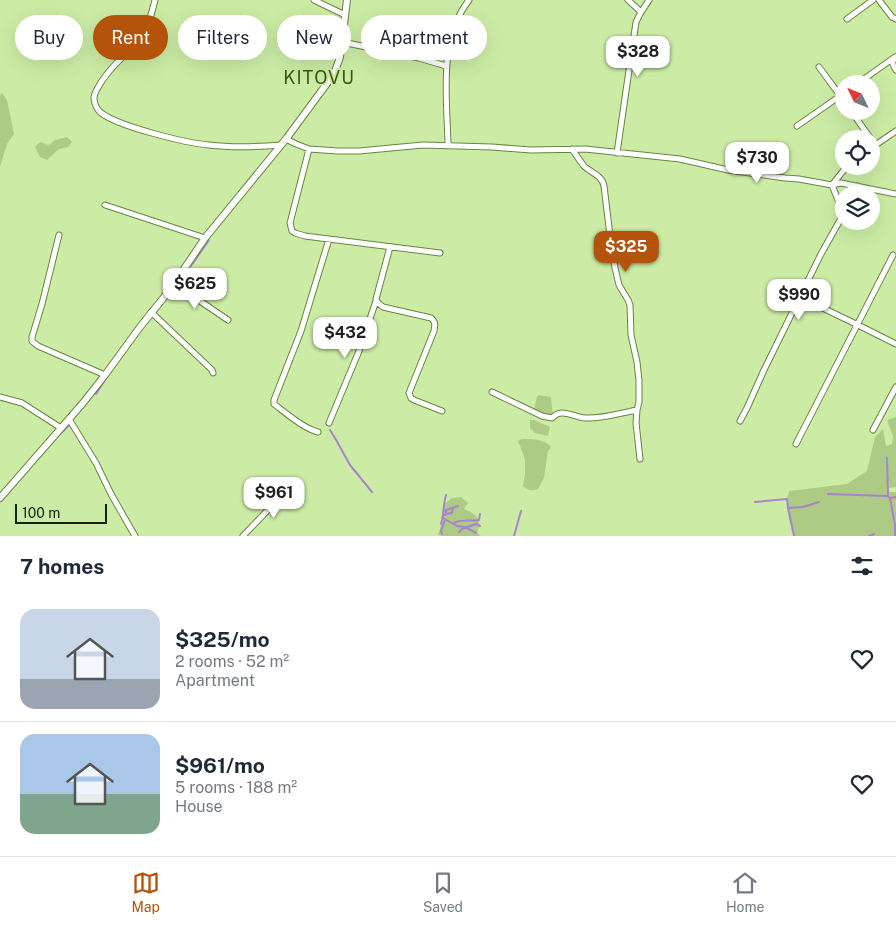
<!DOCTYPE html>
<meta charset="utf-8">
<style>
body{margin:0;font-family:"Public Sans",sans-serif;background:#f2f2f3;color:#1f2937;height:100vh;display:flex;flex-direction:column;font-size:19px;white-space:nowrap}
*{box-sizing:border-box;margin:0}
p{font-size:16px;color:#747a83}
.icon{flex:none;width:28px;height:28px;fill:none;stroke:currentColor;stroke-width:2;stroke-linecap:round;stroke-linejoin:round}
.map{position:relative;height:536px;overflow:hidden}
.side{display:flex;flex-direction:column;background:#fff;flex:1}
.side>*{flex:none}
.guide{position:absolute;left:15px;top:15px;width:500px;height:45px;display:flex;gap:10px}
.needle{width:32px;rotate:313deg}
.tools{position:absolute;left:835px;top:75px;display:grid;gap:10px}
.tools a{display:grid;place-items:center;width:45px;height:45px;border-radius:50%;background:#fff;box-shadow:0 5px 20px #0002;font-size:25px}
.scale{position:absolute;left:15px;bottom:12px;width:92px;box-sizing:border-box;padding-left:5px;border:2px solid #162106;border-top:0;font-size:14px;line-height:18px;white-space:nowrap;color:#162106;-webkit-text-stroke:4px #cceca5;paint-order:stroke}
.price{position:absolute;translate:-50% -42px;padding:0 11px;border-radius:10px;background:#fff;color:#222;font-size:16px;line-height:32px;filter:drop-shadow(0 1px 2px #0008)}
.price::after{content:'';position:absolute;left:50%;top:30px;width:15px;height:11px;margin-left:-8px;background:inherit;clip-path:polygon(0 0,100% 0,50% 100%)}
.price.selected{background:#b45309;color:#fff}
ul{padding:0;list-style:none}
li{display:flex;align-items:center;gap:15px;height:125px;padding:0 20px}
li+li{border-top:1px solid #e0e1e3}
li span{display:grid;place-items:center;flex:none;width:140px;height:100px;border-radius:15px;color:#555}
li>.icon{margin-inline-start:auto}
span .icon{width:60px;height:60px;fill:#fffc;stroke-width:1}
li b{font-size:21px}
h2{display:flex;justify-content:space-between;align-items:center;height:60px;padding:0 20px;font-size:21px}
.chip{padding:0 18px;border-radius:22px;background:#fff;box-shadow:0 5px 20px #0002;font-size:18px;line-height:45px}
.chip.selected{background:#b45309;color:#fff}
.tab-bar{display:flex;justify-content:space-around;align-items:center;height:70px;border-top:1px solid #e0e1e3;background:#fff;font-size:14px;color:#747a83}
.tab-bar a{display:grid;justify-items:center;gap:2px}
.tab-bar .selected{color:#b45309}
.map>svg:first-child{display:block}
.green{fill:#adcb85}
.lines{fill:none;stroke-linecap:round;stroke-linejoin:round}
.stream{stroke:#aa83cc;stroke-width:2}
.minor-casing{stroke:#688441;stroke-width:7}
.tertiary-casing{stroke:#688441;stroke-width:8}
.minor{stroke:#fff;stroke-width:5}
.tertiary{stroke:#fff;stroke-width:6}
.labels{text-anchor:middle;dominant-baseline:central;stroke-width:4;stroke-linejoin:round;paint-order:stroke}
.quarter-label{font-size:18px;letter-spacing:1px;fill:#3e5712;stroke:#cceca5}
</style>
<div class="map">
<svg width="896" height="536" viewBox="0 0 896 536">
<rect width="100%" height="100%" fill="#cceca5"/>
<path class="green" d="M36,15h14l7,3 -1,7c-10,3 -16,2 -25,-3z
M2,93l5,7 7,34 -7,10 -7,23v-71z
M67,137l5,5 -4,5 -9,2 -12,11 -7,-3 -5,-10 5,-5 9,3 6,-5z
M538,395l13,2 2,19 -3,1 -16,-7c2,-5 1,-10 4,-15z
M896,417v70l-8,1v4h8v44h-102l-7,-37 2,-8 58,-7 20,-13 8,-34 8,-8 3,17 6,-2 1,-8 -6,-16z
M530,420h4l16,7 -2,9 -13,-3 -5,-5z
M522,439c10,0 23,0 29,8l-3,4 -4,27 -6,11c-6,2 -10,2 -15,-3l2,-12v-15l-7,-18z
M461,497l7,6 -4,6c13,5 18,10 13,24l4,3h-38l-5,-1 5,-17v-13l9,-7z"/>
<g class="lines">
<path class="stream" d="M191,266l18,-26
M178,285l10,-15
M170,295l5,-6
M96,394l9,-14
M330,430l5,8 15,27 22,27
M57,437l12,-12
M887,458l1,37
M828,494l59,2 3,2
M755,502l32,-3 1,9 6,28
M788,508l15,-1 16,-5
M443,514l3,1v-5l12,-4
M446,514l6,-1 1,-5
M443,518l14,8 8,1 11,6
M453,523c11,-5 15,-1 26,-3l1,-6
M441,524c3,-10 2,-18 5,-29
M459,532l3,-3 14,-5 4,2
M442,534l-1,-3 4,-11
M514,536l7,-25
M869,536l5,-2
M895,536v-11l-5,-27 6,-1"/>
<g class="minor-casing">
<path id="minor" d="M155,0c-3,12 -6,25 -13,35 -13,18 -31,30 -42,49 -2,4 -6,9 -6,14 0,5 3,11 6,14 16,14 86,31 109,33 24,3 48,2 72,0
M314,0l31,15
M628,0l13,12
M879,0l13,17 4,2
M847,19l26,-19
M342,42l77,16 27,8
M895,58c-4,4 -2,7 1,12
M819,67l25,34
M857,84l38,-27
M851,111l20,28
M797,126l43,-30
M286,139l10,5 13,5 29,2h21l64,-6 69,2 39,3 54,-1 95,10 48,11 57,8 14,1 33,6 9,-2 55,11
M448,145c-1,-48 -10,-105 21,-145
M871,148l25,-17
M309,149l-19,74 2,8 3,2 10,3 135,17
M572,149c4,6 8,12 12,17 7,7 18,9 20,20l7,58 4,24 4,17 9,15 2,5 1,30 6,27 2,19v21l-2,8 -1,13 4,36
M617,153l19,-131 4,-8 9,-14
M854,194l4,-8
M105,205l100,33
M843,213l-11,-28 15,-19
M59,235l-17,69 -10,33v4l6,5 67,29
M390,247l-14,52 2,4 5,4 48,11c5,4 4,7 3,13l-25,62 2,5 3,2 28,11
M174,285l17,13 9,3 28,19
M800,297l58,28 38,19
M151,312l61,58 1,3
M492,392l50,24 10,2c9,-11 21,-1 33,0 18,1 35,-5 52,-8
M0,397l22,6 39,25
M69,419l27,44 15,31 24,42
M740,421l7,-13 17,-38 57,-116 23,-41
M329,423l30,-72 17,-50
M873,430l23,-43
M318,432c-15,-4 -32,-19 -44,-28v-4l27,-69 28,-92
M796,444l97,-189
M243,536l47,-49"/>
</g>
<g class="tertiary-casing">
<path id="tertiary" d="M0,498l83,-95 22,-28 35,-48 29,-36 36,-53 81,-99 48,-65 6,-17 7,-57"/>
</g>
<use href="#minor" class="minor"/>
<use href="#tertiary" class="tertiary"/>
</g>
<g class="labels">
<g class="quarter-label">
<text x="319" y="77">KITOVU</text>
</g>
</g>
</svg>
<div class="tools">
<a><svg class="needle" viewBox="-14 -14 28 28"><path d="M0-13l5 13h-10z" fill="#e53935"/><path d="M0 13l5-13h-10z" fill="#747a83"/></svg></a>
<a><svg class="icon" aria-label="locate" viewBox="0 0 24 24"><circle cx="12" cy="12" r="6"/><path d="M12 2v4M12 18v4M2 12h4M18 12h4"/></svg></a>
<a><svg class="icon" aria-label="layers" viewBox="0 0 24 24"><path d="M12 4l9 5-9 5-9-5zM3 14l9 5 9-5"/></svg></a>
</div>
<div class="scale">100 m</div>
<b class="price" style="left:638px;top:78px">$328</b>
<b class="price" style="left:757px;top:184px">$730</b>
<b class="price selected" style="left:626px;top:273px">$325</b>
<b class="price" style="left:195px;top:310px">$625</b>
<b class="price" style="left:799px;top:321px">$990</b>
<b class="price" style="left:345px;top:359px">$432</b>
<b class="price" style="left:274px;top:519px">$961</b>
<div class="guide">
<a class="chip">Buy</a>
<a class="chip selected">Rent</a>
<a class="chip">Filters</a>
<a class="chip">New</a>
<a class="chip">Apartment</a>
</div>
</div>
<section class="side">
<h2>7 homes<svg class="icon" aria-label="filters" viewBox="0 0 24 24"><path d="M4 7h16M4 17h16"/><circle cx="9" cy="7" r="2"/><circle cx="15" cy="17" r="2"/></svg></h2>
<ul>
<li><span style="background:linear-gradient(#c9d6e8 70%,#9aa5b1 0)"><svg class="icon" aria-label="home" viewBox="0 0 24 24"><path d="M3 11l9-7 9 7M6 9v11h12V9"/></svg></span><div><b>$325/mo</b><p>2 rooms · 52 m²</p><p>Apartment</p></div><svg class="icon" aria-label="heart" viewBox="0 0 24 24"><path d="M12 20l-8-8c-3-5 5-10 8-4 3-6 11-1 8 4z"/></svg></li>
<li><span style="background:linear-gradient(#a9c7e8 60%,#7fa58c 0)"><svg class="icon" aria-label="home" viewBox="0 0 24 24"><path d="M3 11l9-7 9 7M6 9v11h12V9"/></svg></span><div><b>$961/mo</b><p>5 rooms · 188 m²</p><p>House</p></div><svg class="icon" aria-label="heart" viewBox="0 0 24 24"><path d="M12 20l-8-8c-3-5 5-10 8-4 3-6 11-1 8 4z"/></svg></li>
</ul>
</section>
<nav class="tab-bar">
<a class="selected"><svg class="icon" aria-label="map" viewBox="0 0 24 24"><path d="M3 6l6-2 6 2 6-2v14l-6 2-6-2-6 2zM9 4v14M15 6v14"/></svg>Map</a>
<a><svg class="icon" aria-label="saved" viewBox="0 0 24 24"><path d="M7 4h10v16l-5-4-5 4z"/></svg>Saved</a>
<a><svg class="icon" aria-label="home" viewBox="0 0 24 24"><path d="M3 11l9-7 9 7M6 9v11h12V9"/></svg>Home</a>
</nav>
